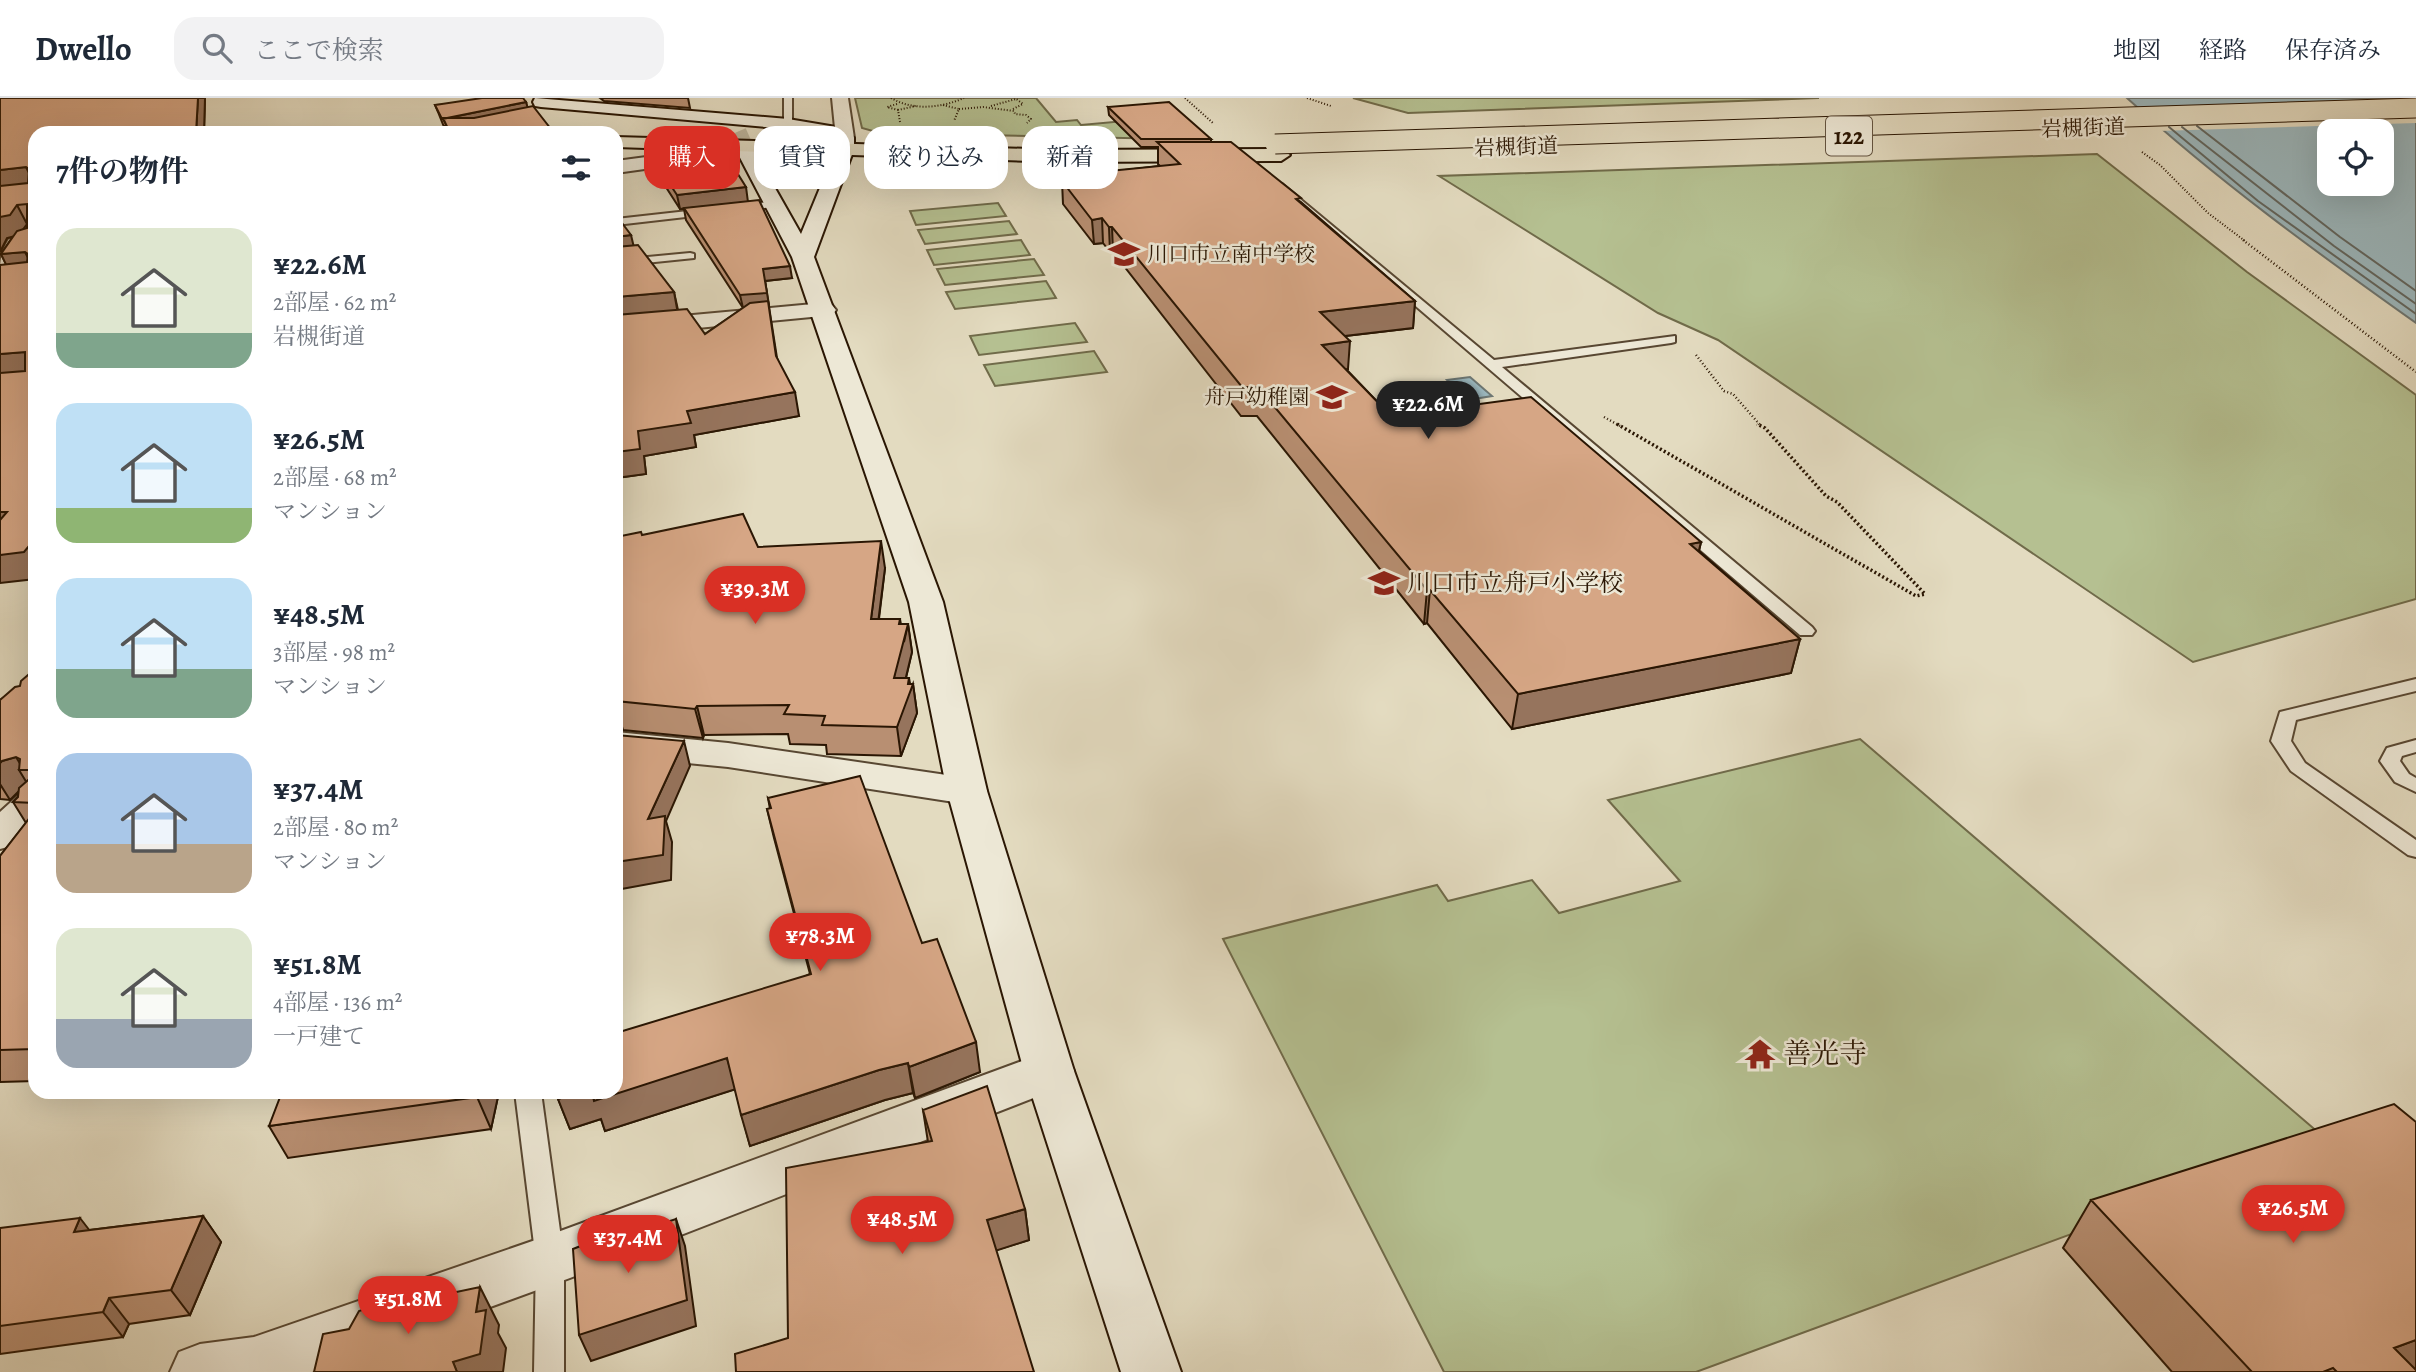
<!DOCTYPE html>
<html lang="ja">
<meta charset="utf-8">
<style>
body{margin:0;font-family:Alegreya,"Noto Serif JP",serif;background:#f2f2f3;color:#1f2937;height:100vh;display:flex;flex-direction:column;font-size:26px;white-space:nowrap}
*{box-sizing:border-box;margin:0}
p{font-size:23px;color:#747a83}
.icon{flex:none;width:38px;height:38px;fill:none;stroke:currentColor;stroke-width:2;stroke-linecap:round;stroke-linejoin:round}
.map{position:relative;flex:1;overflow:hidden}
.details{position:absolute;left:28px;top:28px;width:595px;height:973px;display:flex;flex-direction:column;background:#fff;border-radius:21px;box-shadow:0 7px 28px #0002}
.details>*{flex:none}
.banner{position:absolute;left:644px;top:28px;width:665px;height:63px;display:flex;gap:14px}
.fabs{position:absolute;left:2317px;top:21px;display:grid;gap:14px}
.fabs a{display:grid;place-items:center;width:77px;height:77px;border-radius:14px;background:#fff;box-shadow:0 7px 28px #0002;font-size:35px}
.price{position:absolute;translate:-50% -60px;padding:0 16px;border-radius:24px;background:#d93025;color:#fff;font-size:23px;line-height:46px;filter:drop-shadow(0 2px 4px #0008)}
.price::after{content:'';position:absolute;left:50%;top:42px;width:21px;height:16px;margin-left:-10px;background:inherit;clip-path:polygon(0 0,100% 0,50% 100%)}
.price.selected{background:#222;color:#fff}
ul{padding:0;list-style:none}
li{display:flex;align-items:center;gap:21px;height:175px;padding:0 28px}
li span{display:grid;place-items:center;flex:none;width:196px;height:140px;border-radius:21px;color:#555}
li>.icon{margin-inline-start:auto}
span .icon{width:84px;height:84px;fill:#fffc;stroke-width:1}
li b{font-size:30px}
h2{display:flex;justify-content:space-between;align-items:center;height:84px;padding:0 28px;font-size:30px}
.tag{padding:0 24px;border-radius:21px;background:#fff;box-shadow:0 7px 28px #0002;font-size:24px;line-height:63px}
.tag.selected{background:#d93025;color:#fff}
header{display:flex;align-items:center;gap:42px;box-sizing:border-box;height:98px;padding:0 35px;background:#fff;border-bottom:2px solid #e0e1e3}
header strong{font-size:33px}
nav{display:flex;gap:38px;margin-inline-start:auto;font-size:24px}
.search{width:490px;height:63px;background:#f2f2f3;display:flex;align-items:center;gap:18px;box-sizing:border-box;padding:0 24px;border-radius:21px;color:#747a83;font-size:26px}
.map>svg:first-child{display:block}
.green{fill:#b5c091;stroke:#706b4a;stroke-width:2}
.water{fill:#9cb8be;stroke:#6e7773;stroke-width:2;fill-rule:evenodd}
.pier{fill:#e3dbc0}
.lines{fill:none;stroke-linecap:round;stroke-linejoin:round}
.shore{stroke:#636760;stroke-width:2}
.secondary-tunnel{stroke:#beb49a;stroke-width:19;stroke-dasharray:19 10;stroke-linecap:butt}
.lane-casing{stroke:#584732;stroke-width:4}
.street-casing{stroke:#584732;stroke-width:4}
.secondary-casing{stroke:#2a1603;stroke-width:4}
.highway-casing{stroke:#2a1603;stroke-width:4}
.path-far2{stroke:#2a1603;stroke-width:2;stroke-dasharray:1 2;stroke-linecap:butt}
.path-far1{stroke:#2a1603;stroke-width:2.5;stroke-dasharray:1 2.5;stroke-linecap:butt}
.path{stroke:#2a1603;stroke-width:3.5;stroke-dasharray:2 2.5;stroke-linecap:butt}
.lane{fill:#ede8d6;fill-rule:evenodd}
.street{fill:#ede8d6;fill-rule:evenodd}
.secondary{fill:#ede8d6;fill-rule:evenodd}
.highway{fill:#e3dbc0;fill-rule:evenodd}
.highway-bridge-casing{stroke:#2a1603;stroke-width:21;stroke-linecap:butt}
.highway-bridge{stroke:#e3dbc0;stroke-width:19}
.wall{fill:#b88f72;stroke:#2a1603;stroke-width:2}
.shaded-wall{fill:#96745d;stroke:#2a1603;stroke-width:2}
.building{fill:#d6a685;stroke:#2a1603;stroke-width:2}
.labels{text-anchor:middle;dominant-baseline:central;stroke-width:5;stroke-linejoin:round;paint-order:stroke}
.far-street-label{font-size:21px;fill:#2a1603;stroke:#ede8d6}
.far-poi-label{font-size:21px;fill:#2a1603;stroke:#ede8d6;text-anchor:start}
.shield{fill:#ede8d6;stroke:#645542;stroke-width:2}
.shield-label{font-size:23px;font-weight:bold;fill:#2a1603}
.poi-label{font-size:24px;fill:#2a1603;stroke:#ede8d6;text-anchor:start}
.near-poi-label{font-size:28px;fill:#2a1603;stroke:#ede8d6;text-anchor:start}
</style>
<header>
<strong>Dwello</strong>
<div class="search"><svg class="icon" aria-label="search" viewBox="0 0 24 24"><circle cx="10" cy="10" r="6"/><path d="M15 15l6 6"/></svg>ここで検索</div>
<nav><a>地図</a><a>経路</a><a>保存済み</a></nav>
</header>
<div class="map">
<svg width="2416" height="1274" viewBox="0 0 2416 1274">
<rect width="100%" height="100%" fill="#e3dbc0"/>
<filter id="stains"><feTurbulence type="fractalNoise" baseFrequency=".00286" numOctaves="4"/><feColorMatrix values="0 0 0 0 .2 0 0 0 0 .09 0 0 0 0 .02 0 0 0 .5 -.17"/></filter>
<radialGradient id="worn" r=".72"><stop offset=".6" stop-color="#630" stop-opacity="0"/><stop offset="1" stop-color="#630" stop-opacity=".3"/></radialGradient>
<path class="green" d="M855,0h181l20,24 21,-2 4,5 77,-7 13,21 -291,-6 -18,-5z
M1353,0h466l-411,15z
M2097,56l150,118 169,123v204l-223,63 -475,-322 -60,-27 -219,-137z
M998,105l8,13 -90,9 -6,-14z
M1009,123l8,13 -92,10 -7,-14z
M1021,142l9,15 -96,10 -7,-15z
M1034,161l10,16 -99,10 -8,-16z
M1046,183l10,17 -101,11 -9,-17z
M1075,225l12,19 -108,13 -9,-19z
M1094,253l13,21 -112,14 -11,-21z
M1860,641l467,401 -631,232h-252l-221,-433 214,-54 11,16 84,-21 27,33 121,-32 -72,-81z"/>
<path class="water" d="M2127,0h289v225c-100,-71 -199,-143 -289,-225zM2329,33h53v53h-53z
M1470,279l22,19 -24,4 -21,-20z"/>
<path class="pier" d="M2416,5v20l-258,8 -21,-19z"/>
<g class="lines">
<path class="shore" d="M2197,28l143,111 76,54
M2169,29l89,74 158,113
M2182,29l152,119 82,58"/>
<path class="secondary-tunnel" d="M737,34l7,16"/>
<g class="lane-casing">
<path id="lane" d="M784,0h8v26l-4,3 -4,-3z
M1282,86l212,176 181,-24v6l-4,1 -169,24 310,260 3,4 -3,4h-12l-521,-446 -2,-2z
M777,103l4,1v4l-165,19v-6z
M690,155l4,1v4l-78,8v-6z
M2416,581v12l-120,29 -5,21 14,22 111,77v17l-8,-2 -117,-84 -20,-30 9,-29z
M2416,642v12l-14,4 -2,5 9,13 7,4v14l-21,-10 -15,-21 7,-13z
M515,994h26l23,168v112h-30l2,-112z"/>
</g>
<g class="street-casing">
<path id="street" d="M832,0h16l6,40 -3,4h-12l-3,-4z
M745,46l7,2 2,4 -2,4 -136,19v-12z
M35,128v21l-10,2 -17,26 -8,2c0,-16 0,-24 9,-38l12,-2 6,-10z
M824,205l8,2 4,5 -4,5 -216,21v-14z
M616,634l112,11 239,35 14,4 6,9 -6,9 -14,4 -239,-37 -112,-11z
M35,691v36l-20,20 -15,4v-37l21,-19z
M1049,953l18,6 7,14 -7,14 -497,193 -258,94h-142l9,-20 21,-8 54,-7 293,-101z"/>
</g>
<g class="secondary-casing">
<path id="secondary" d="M535,0l253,21 48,8 18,11v11l-40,108 129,345 44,189 87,280 107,301h-60l-97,-301 -77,-280 -38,-189 -117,-345 -57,-109 9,-6 6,2 51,90 35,-85v-8l-11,-5 -37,-7 -247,-22 -6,-1 -2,-4z"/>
</g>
<g class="highway-casing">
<path id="highway" d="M559,30h16l9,5h-34z
M616,39l448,13 217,-1 9,6 -9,6 -217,1 -448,-15z"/>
</g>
<path class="path-far2" d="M891,0c22,13 50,10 73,0
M1185,0l28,25
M1307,0l24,8
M897,6l-10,3 11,3
M943,7l16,4 -5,12
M991,8l25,-7
M959,11l24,-2 31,4 1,3 11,1 5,4 -4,4
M1013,11l10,-5 -8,-6
M900,24l-2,-12 18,-4
M2142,54l18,13 48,48 37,28"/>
<path class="path-far1" d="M2243,142l173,132
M1696,257l28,36 9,3 28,32
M1604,319l16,9"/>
<path class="path" d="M1617,326l299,172 9,-2 -88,-92 -11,-6 -61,-68 -8,-4"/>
<use href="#lane" class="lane"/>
<use href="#street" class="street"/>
<use href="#secondary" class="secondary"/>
<use href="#highway" class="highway"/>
<g class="highway-bridge-casing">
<path id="highway-bridge" d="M1275,46l1141,-36"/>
</g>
<use href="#highway-bridge" class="highway-bridge"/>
</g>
<path class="wall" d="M0,0h205l-1,35 -169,446 -29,-315 -5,-10 12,-18 -6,2 -7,14z
M600,0h88l2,10 -86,-7z
M526,4l1,5 27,26h-107l-2,-7 -1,1 -6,-15 -3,-7z
M1108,9l103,32v3l90,60 114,99 -2,27 -68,8 3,33h-2l45,47 310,126 -2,9 101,88 -9,34 -279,56 -85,-106 -3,1 -167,-208h-16l-128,-164h-3l-7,-9 -9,1 -31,-40 -1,-23 11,-1v-4l87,-10 -2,-2v-17h-17l-32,-32z
M652,59l96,44 44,77 -27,3 12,77 22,58 -105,19 2,12 -52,9 2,18 -30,4v-263l17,30 41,47 4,18 27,24 38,-26 -57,-88 -2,-11h-4l-25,-39z
M642,437l116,12 127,21 -6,51 22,5h7l4,28 -6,26 4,6h3l4,29 -16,43 -74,-2 -1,-9 -36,-1 -2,-10 -84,1 -1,3 -80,-8 -5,-17h-2v-176z
M35,571v412l-35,1v-226l26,-33 -13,-21 5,-5 1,-5 -9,8 -10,-1v-99l20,-14z
M768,700l154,145 58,129 -65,26 -2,-5 -28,7 -135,46 -15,-57 -130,42 -4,-12 -31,10 -12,-30 252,-125 -36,-136 -7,-29h3z
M499,994l-8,37 -203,29 -19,-32z
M923,1012l102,99 4,31 -33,10 -208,88 140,-196z
M2091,1102l325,172h-244l-109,-124z
M203,1118l18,26 -31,73 -61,9 -6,13 -123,17v-126l89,2z"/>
<path class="shaded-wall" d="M198,0h7l-1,35h-8z
M526,4l2,7 -81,17 -4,-7z
M26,69l9,18 -35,4v-19z
M746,89l2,15 -68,7 -3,-14z
M17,107l10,19 -8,11 -12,3 -7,14v-35z
M1102,120l1,25 -9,1 -2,-24z
M1109,129h3l1,25h-3z
M631,137l5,21 -20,2v-21z
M25,154l10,20 -24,3 -10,-21z
M790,168l2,12 -27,3 4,24 -26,3 -3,-13 23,-26z
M674,194l4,22 -62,5v-22z
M1415,203l-2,27 -94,11 1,-27z
M1350,243l-2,28 -27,4 1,-28z
M25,254l10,20 -35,6v-24z
M795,294l4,24 -105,19 2,12 -52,9 2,18 -30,4v-26l22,-21 49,-20z
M0,414h7l-7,28z
M881,443l4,27 -10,79 -4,-28z
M1701,444l-8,33 -3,-31z
M35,447v34l-35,4v-28l29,-9z
M1427,492h3l-3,33 -3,1z
M900,521l4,23 4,-18 4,28 -13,54 -5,-28 5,-54z
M1800,541l-9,34 -279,56 6,-35z
M909,580l2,11 2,-5 4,29 -16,43 -4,-29z
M697,608l7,29 -1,3 -8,-29z
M684,643l6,25 -24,55 6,21 -1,38 -55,10v-28l32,-43z
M16,659l8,13h-5l11,18 -10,2 -10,10 -10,-16v-21l2,-2z
M976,944l4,30 -65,26 -6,-31z
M727,960l9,31 -131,42 -4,-12 -31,10 -12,-30 22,-7h13z
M908,965l5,30 -28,7 -135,46 -9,-31 138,-45z
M478,994h21l-8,37 -14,-32z
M1025,1111l4,31 -37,12 -5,-32z
M203,1118l18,26 -31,73 -19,-25z
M80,1120l20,26 -26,-12z
M676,1121l9,27 11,80 -105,35 -12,-26z
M480,1189l19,38 -1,8 8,15 -3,24h-46l-4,-10 23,-50z
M430,1191l21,38 -23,-29z
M109,1200l20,26 -6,13 -20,-25z
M2416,1242v32l-22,-24z"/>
<path class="building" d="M0,0h198l-2,35h-161v412l-6,1 -5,6 -24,3v-35l7,-8h-7v-139l25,-2v-19l-25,2v-89l27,-3 1,-8 -3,-2 -24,2 16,-23 10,-3v-24l-10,1 -7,10 -10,2v-31l28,-3 1,-14 -3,-2 -26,3z
M482,0h41l3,4 -84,17 -7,-14z
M1169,4l42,37h-70l-33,-32z
M533,8l21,27h-104l-7,-15h31z
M1157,44h74l70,56 -5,1 119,102 -95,11 30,29 -28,4 69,71 140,-19 170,145 -11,2 110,95 -282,55 -88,-104h-3l-169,-203h-16l-130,-160h-3l-7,-9 -10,2 -30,-39 13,-2 -2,-3 26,-4 81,-8z
M721,49l25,40 -69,8 -25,-38z
M759,102l31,66 -27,3 4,24 -27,2 -56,-87z
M616,117l15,20 -15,2z
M638,147l36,47 -58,5v-50z
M768,203l8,55 19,36 -108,19 4,12 -53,8 2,18 -24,3v-137l71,-6 18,25 45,-31z
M743,416l15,33 123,-6 -10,78h29l-1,5h9l-14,54h15l-1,6h5l-16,43 -75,-2 3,-9 -41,-2 5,-9 -92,1 -2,3 -79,-8 3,-18 -3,1v-147l25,-5 1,3z
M35,571v101h-16l1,-11 -4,-2 -14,4 -2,2v-63l15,-13 5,-1 1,-5z
M616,637l68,6 -36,78 17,-3 -2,39 -47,7z
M35,676v29l-22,-1 5,-5 1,-9z
M860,678l62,167 15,-4 39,103 -67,25 -1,-4 -29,7 -138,45 -14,-57 -133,43 -2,-9h24v-59l195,-59 -44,-165 4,-1 -3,-10z
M35,713v238l-35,1v-194z
M987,988l38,123 -38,11 47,152h-298l-1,-18 53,-16 -2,-170 146,-27 -9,-31z
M282,994h196l-1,5 -208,29z
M557,994h23l-22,7z
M2394,1006l22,18v218l-22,8 22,22v2h-79l-4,-4 -10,4h-71l-161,-172z
M203,1118l-32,74 -62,8 -6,14 -103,14v-98l80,-10 -6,14z
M676,1121l11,81 -108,35 -6,-86 61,-24 1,7z
M480,1189l-4,25 10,-2 -6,44 -27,8 4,10h-143l9,-38 26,-5 10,-18 50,-17 21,-5 -2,9z"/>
<defs>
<g id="school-bare" transform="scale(2.415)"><path d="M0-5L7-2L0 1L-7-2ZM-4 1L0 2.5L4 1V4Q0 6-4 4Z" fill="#8f2418" stroke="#ede8d6" stroke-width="2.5" paint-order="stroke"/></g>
<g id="temple-bare" transform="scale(2.415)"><path d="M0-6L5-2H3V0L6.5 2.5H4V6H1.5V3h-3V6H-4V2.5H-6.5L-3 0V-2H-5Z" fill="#8f2418" stroke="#ede8d6" stroke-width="2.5" paint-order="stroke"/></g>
</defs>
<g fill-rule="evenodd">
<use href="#school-bare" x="1124" y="156"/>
<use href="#school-bare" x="1332" y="299"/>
<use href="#school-bare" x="1384" y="485"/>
<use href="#temple-bare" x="1760" y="956"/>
</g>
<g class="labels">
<g class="far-street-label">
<text transform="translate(2083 30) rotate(-2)">岩槻街道</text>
<text transform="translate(1516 49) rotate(-2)">岩槻街道</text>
</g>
<g class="far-poi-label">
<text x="1147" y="156">川口市立南中学校</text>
<text x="1309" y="299" text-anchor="end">舟戸幼稚園</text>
</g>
<rect class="shield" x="1826" y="18.5" width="46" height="39" rx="5"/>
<g class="shield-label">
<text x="1849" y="38">122</text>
</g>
<g class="poi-label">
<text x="1407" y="485">川口市立舟戸小学校</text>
</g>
<g class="near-poi-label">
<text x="1783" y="956">善光寺</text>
</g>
</g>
<rect width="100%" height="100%" filter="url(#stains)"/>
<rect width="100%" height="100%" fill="url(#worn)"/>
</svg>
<div class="fabs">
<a><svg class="icon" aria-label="locate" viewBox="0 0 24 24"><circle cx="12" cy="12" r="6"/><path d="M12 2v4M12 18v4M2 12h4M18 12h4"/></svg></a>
</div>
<b class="price selected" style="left:1428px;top:343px">¥22.6M</b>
<b class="price" style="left:755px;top:528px">¥39.3M</b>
<b class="price" style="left:820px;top:875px">¥78.3M</b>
<b class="price" style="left:2293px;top:1147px">¥26.5M</b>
<b class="price" style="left:902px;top:1158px">¥48.5M</b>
<b class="price" style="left:628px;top:1177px">¥37.4M</b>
<b class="price" style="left:408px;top:1238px">¥51.8M</b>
<div class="banner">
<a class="tag selected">購入</a>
<a class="tag">賃貸</a>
<a class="tag">絞り込み</a>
<a class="tag">新着</a>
</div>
<section class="details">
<h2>7件の物件<svg class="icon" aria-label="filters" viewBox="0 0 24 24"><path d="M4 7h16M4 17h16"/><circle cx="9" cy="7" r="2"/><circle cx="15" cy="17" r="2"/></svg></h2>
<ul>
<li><span style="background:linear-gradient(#dfe7d0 75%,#7fa58c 0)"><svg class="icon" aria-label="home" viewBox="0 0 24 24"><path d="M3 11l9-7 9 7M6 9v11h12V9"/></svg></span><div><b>¥22.6M</b><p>2部屋 · 62 m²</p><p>岩槻街道</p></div></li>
<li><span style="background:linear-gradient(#bfe0f5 75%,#8fb573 0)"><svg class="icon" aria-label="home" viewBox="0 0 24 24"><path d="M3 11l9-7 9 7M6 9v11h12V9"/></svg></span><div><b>¥26.5M</b><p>2部屋 · 68 m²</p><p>マンション</p></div></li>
<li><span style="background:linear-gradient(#bfe0f5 65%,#7fa58c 0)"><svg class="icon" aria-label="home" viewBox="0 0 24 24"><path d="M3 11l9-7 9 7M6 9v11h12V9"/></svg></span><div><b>¥48.5M</b><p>3部屋 · 98 m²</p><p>マンション</p></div></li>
<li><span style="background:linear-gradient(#a9c7e8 65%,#b9a48a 0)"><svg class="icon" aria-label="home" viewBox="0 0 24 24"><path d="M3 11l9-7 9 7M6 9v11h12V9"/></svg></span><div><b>¥37.4M</b><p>2部屋 · 80 m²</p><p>マンション</p></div></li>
<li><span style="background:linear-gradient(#dfe7d0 65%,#9aa5b1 0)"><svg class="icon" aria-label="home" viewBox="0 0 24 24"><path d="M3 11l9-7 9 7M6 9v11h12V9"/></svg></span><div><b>¥51.8M</b><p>4部屋 · 136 m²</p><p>一戸建て</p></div></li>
</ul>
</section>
</div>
